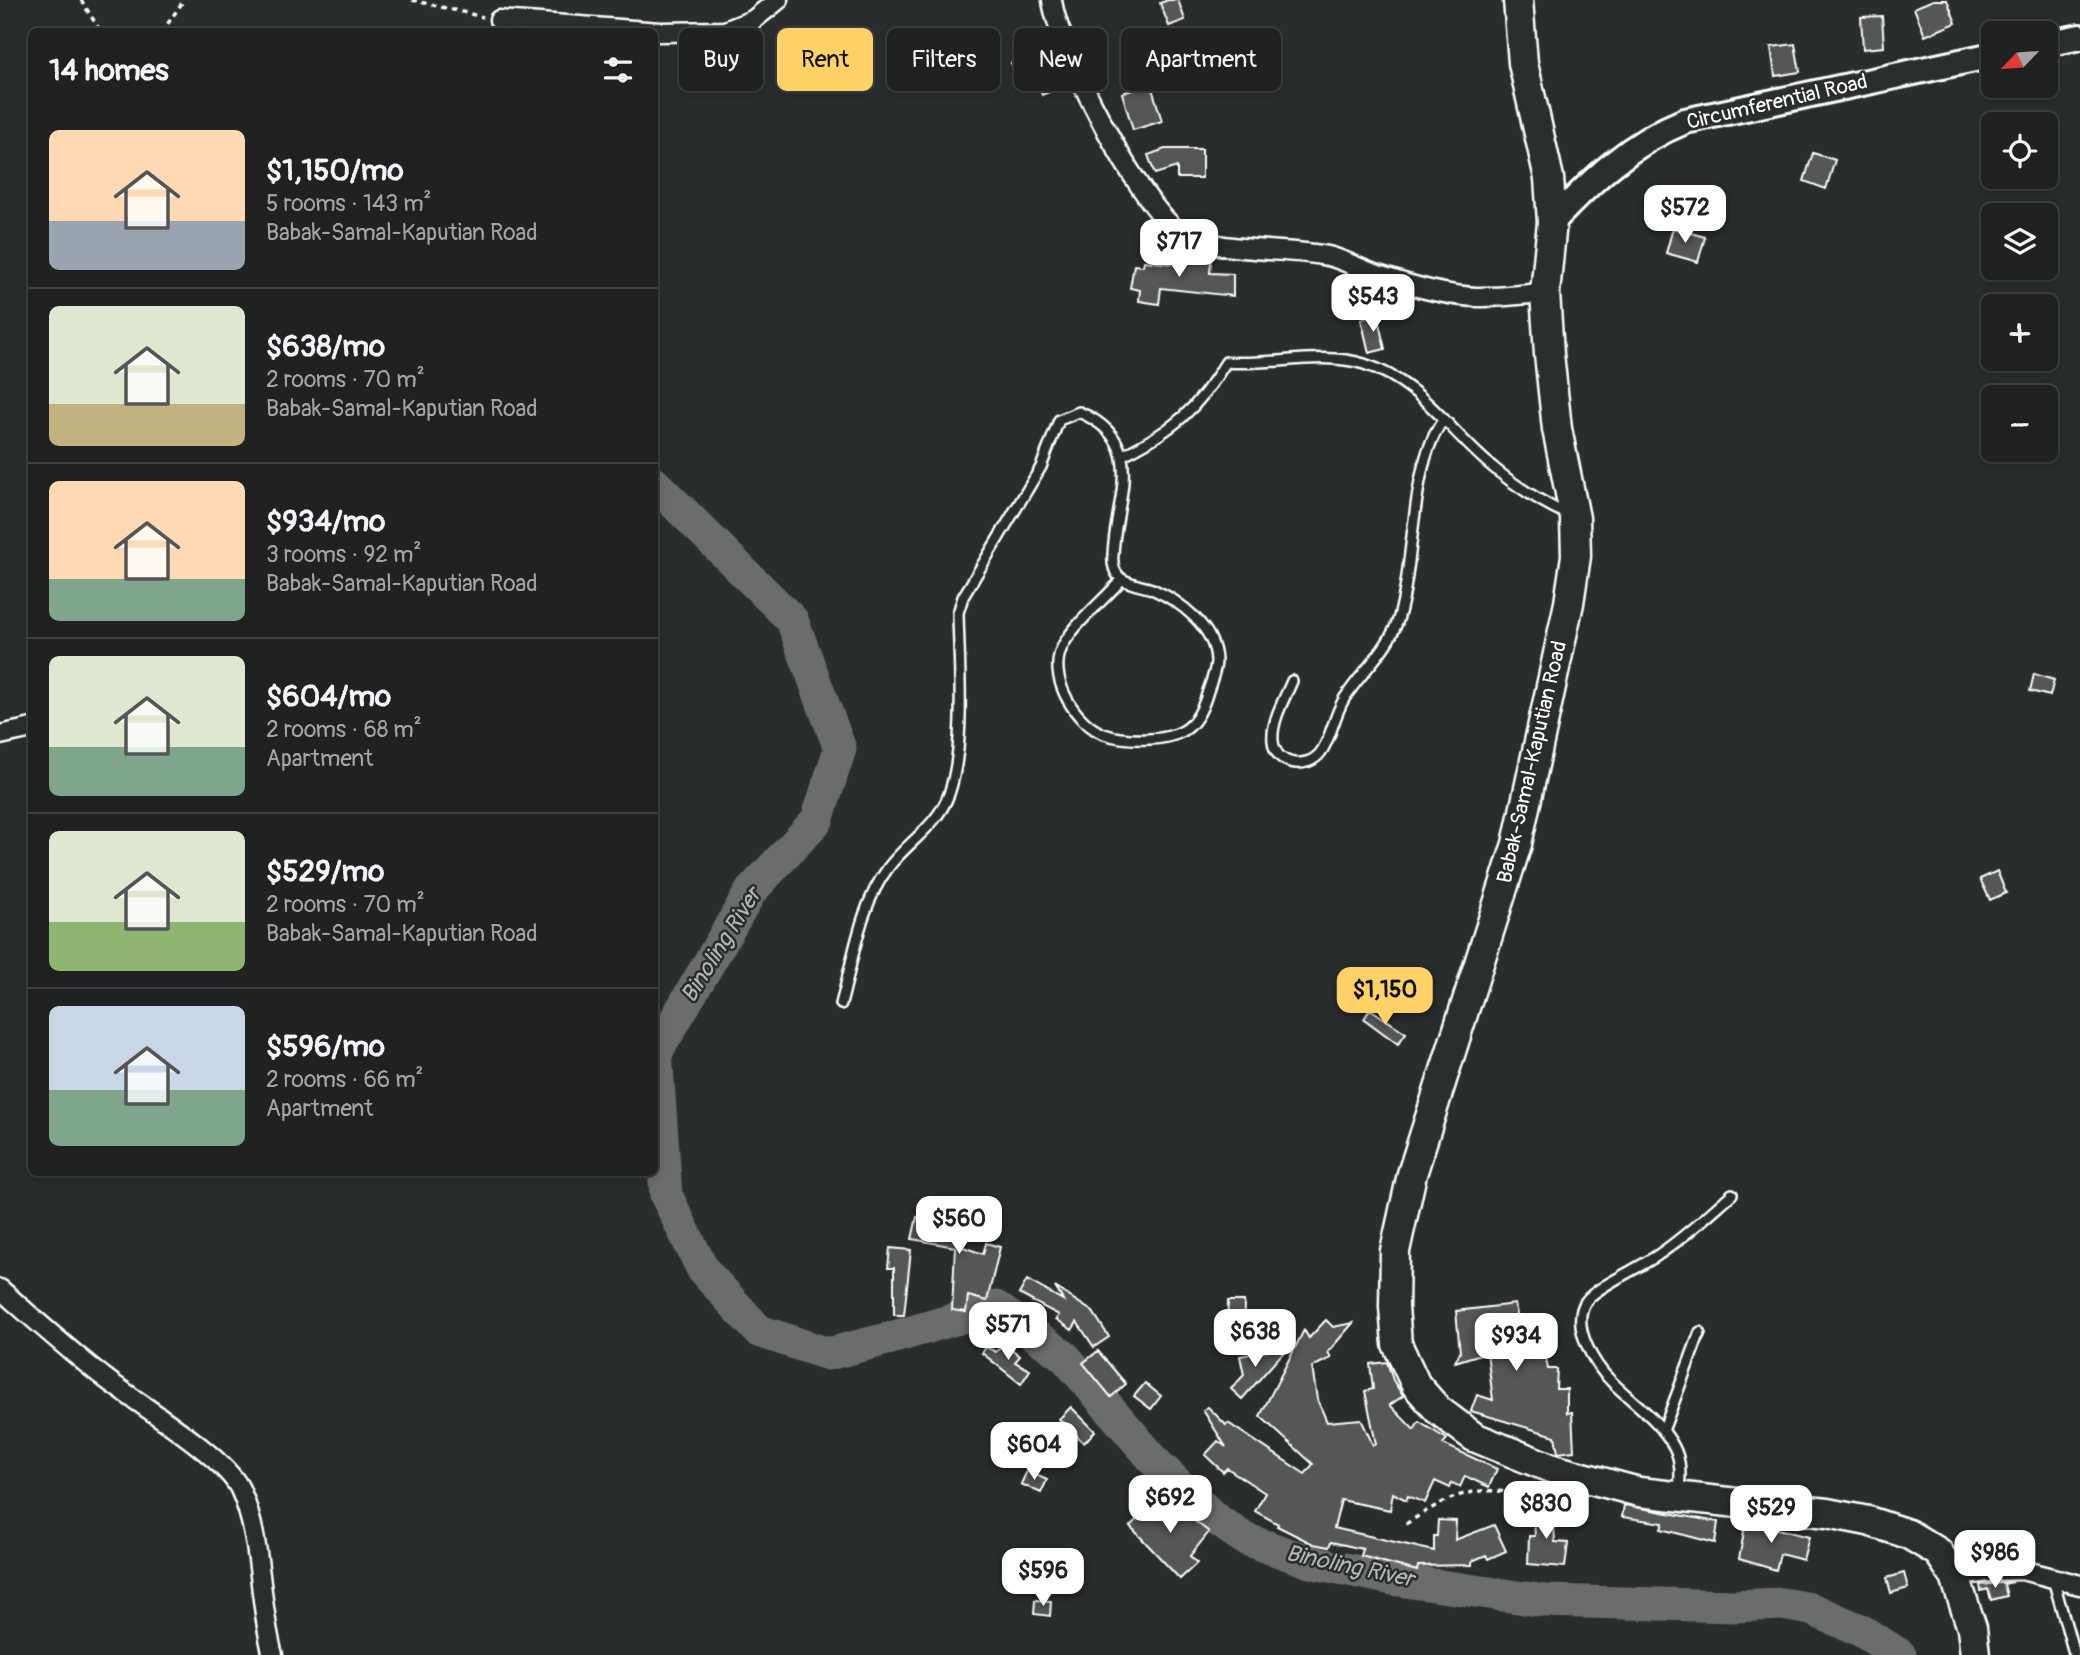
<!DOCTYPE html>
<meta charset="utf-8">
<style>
body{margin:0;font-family:Pangolin,sans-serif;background:#2d2f2f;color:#f1f3f6;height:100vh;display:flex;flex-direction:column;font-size:26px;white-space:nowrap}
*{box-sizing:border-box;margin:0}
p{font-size:23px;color:#a2a4a5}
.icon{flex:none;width:38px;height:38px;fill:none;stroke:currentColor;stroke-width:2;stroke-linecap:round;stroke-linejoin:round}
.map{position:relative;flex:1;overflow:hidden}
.sheet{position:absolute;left:28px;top:28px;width:630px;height:1148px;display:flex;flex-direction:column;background:#202222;border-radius:10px;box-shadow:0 4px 10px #0003,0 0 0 2px #3d3f40}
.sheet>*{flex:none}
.guide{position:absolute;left:679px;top:28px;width:665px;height:63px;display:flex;gap:14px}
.needle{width:46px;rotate:245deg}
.buttons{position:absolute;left:1981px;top:21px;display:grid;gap:14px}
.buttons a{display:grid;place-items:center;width:77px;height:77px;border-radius:10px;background:#202222;box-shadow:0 4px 10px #0003,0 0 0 2px #3d3f40;font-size:35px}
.price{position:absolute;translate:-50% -60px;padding:0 16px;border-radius:14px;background:#fff;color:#222;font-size:23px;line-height:46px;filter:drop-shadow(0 2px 4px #0008)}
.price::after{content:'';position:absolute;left:50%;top:42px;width:21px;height:16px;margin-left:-10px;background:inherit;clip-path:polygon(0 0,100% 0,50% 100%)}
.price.current{background:#ffd166;color:#111}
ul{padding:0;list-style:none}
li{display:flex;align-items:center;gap:21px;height:175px;padding:0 21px}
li+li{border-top:2px solid #3d3f40}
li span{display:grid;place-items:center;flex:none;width:196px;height:140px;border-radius:10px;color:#555}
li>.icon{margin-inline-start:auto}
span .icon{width:84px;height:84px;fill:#fffc;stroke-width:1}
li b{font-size:30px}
h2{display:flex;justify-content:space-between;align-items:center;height:84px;padding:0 21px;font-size:30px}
.chip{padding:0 24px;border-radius:10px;background:#202222;box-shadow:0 4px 10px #0003,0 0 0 2px #3d3f40;font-size:24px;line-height:63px}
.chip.current{background:#ffd166;color:#111}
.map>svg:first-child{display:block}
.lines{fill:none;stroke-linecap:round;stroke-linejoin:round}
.river{stroke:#6a6c6d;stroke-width:33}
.building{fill:#555758;stroke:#fff;stroke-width:2}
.lane-casing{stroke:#fff;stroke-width:14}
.street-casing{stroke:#fff;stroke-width:23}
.secondary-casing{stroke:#fff;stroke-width:30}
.primary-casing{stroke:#fff;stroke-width:33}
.path{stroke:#fff;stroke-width:3.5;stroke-dasharray:5 5;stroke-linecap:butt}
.lane{stroke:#2a2d2e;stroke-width:9}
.street{stroke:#2a2d2e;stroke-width:18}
.secondary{stroke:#2a2d2e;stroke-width:24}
.primary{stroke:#2a2d2e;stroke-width:28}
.labels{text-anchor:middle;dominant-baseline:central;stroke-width:5;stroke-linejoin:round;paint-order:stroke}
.street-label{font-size:21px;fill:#fff;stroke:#2a2d2e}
.water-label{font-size:23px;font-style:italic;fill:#b4b6b6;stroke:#2a2d2e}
</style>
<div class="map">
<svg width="2080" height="1655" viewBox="0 0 2080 1655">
<rect width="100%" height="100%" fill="#2a2d2e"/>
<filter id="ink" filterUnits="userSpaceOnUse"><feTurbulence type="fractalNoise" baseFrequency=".0143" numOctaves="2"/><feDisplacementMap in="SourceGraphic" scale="14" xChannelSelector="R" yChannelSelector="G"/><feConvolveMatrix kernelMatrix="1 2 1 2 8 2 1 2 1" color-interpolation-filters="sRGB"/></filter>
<g filter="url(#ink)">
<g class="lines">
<path class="river" d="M654,483l138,137 48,129 -23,71 -66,71 -95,162 10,142 37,75 56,61 69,23 63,-16 105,-31 69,50 94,109 54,51 32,22 65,23 88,18 148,21 188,5 48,-2 29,5 49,21 40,25"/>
</g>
<path class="building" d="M1168,0h10l7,20 -16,6 -9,-23z
M1933,0h14l9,23 -31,13 -11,-28z
M1882,16l2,31 -21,2 -2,-32z
M1043,44l20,42 -21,9 -9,-20 -11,6 -11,-18z
M1795,44l5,28 -25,4 -4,-29z
M1151,85l11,36 -29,9 -11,-37z
M1165,149h37v29h-25v-11l-22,7 -7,-19z
M1813,153l22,7 -9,29 -22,-8z
M1673,228l32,9 -7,25 -32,-9z
M1172,257l39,4 -1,12 23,1v22l-72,-8 -2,16 -20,-3 1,-11 -10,-2 4,-23 9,1 1,-5 27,3z
M1377,315l8,34 -16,4 -8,-34z
M2034,674l20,6 -4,16 -20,-5z
M1997,871l9,22 -16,7 -10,-21z
M1370,1009l36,24 -8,11 -34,-25z
M927,1200l20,6 -3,11 19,6 -6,22 26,9 3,-11 14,4 -13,54 -19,-5 -2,16 -14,-2 3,-63 -43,-8 5,-22 6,1z
M890,1248l21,2 -7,65h-10v-47h-6z
M1027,1280l36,20 -8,-13 38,25 16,25 -15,10 -17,-25 -5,8 -16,-11 3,-4 -40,-21z
M1228,1301h16l-1,45h-17z
M1515,1304l4,21 7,-2 2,11 13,-3 7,38h9l-1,20h11v24l5,-1 2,39 -16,2 -3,-17 -84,-25 6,-16 16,5 -6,-48 -32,10 5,-10 -4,-41z
M1326,1320l7,7 20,-4 -25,29 3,6 -19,9 5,32 10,23 34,-3 12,26 3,-1 -11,-53 8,-2 -3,-25 17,-2 6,18 10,16 -13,9 24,25 5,-8 28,17 -4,5 54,25 -8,18 -24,-11 -5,11 -8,-4 -2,5 -15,-7 -10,22 -17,-7 -2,4 -13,-7 -3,17 -49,-10 -7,28 100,23v-15h3l1,-16 18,1 -1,19 39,-15 12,26 -18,8 -2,-4 -14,6v4l-54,1 -1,5 -56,-15 2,-7 -32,-7 -2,5 -16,-3 -36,-18 1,-2 -23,-13 10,-18 -38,-25 -4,4 -18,-17 13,-14 8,6 -23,-37 5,-3 18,18 2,-2 77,51 8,-10 -53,-48 44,-86 5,8z
M1004,1343l16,13 -5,6 15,8 -9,14 -39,-31 4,-6 10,5z
M1288,1347l-46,52 -11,-10 13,-14 -4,-19z
M1098,1351l28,33 -15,13 -28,-34z
M1145,1383l16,13 -10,13 -17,-13z
M1071,1407l24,24 -11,12 -25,-24z
M1027,1471l20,9 -6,13 -20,-9z
M1164,1493l10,12 35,27 -19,24 7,7 -17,16 -50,-53z
M1624,1505l94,17 -3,21 -54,-14 2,-6 -41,-6z
M1553,1507l2,35 13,1 -3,24 -37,-3 1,-28h6l-2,-28z
M1746,1521l63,16 -6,23 -23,-6 -4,16 -37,-11z
M1904,1573l4,15 -17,5 -4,-15z
M2013,1582l-9,2 3,12 -16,4 -3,-11 -7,2 -1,-6z
M1035,1600l16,1 -1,15 -16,-2z"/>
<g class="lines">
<g class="lane-casing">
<path id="lane" d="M1123,455c49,-24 75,-46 103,-93 44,4 95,-11 138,2 55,17 83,64 124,99 24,21 51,38 80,52
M1292,681c-7,17 -21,40 -19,60 2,25 35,29 48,11 10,-14 13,-36 23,-53 17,-27 44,-49 54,-79 18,-59 11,-155 46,-201
M841,1004c12,-44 19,-99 47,-136 20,-27 49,-41 61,-74 17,-49 10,-129 9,-181l5,-16 78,-130 18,-47 20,-8c71,30 36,86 34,143 -1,8 1,19 9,24 7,5 21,7 30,10 28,12 63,38 64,72 0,9 -5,21 -8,30 -4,14 -12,33 -25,40 -19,11 -59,10 -79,3 -28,-10 -54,-53 -44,-82 9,-25 45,-52 62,-73
M1663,1431l37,-99
M1679,1494c1,-16 3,-32 -5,-47 -15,-28 -41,-44 -62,-65 -18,-17 -42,-57 -26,-81 10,-14 55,-34 72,-46 27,-18 50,-40 74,-61
M2053,1579l21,74"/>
</g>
<g class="street-casing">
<path id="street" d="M1052,0c6,48 86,203 126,231 34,23 108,16 150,25 17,4 33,14 50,19 30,10 67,21 98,22 23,1 47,-3 69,-4
M499,20l161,12 65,-1 28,-11 25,-20
M0,735l32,-7
M0,1289c33,29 66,59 101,86 32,26 123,80 139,114 23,51 18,112 33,166
M1955,1577l38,-6 29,-1 58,15"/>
</g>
<g class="secondary-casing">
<path id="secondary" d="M2046,44l34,-7
M1552,222c40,-42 78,-79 133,-101l308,-66"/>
</g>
<g class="primary-casing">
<path id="primary" d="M1518,0l5,63 26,115 3,44 -7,71 4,61 8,75 18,89 1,38 -7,47 -52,241 -105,330 -17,77 -1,56 3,37 19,41 22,25 36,27 79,32 86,23 188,21 41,8 40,13 30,18 17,25 17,51 3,27"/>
</g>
<path class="path" d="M81,0l20,32
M412,0l71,17
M162,32l22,-32
M1406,1524c23,-15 48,-31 75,-33 18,-2 38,6 54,-5"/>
<use href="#lane" class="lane"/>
<use href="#street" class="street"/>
<use href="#secondary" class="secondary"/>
<use href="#primary" class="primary"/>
</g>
</g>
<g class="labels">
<g class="street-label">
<text transform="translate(1777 102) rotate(-13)">Circumferential Road</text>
<text transform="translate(1532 762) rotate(-77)">Babak-Samal-Kaputian Road</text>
</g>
<g class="water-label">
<text transform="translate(721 945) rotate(-58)">Binoling River</text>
<text transform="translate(1350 1566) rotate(12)">Binoling River</text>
</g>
</g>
</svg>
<div class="buttons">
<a><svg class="needle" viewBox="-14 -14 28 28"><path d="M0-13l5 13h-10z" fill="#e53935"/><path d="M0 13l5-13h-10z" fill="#a2a4a5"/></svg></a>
<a><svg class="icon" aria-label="locate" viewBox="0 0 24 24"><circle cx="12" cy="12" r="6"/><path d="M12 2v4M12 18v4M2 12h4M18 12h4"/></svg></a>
<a><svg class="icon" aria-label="layers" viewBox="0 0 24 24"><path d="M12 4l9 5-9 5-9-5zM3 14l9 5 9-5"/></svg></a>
<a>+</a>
<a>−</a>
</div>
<b class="price" style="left:1685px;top:245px">$572</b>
<b class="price" style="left:1179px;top:279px">$717</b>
<b class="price" style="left:1373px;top:334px">$543</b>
<b class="price current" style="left:1385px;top:1027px">$1,150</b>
<b class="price" style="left:959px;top:1256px">$560</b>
<b class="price" style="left:1008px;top:1362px">$571</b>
<b class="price" style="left:1255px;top:1369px">$638</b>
<b class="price" style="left:1516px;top:1373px">$934</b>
<b class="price" style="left:1034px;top:1482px">$604</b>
<b class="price" style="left:1170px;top:1535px">$692</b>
<b class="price" style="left:1546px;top:1541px">$830</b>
<b class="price" style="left:1771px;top:1545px">$529</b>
<b class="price" style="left:1995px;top:1590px">$986</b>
<b class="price" style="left:1043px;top:1608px">$596</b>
<div class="guide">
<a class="chip">Buy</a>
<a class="chip current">Rent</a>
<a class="chip">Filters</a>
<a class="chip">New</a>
<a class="chip">Apartment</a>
</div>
<section class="sheet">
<h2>14 homes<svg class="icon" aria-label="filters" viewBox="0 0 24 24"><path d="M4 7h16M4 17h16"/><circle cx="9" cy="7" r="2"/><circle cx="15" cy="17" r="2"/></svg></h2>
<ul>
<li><span style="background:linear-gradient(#ffd9b3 65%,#9aa5b1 0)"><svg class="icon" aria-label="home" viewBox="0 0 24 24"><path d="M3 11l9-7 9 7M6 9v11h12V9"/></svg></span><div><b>$1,150/mo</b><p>5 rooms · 143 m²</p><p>Babak-Samal-Kaputian Road</p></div></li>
<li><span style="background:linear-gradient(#dfe7d0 70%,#c2b280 0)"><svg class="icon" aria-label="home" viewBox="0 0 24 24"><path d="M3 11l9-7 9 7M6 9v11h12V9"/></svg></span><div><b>$638/mo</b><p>2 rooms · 70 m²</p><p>Babak-Samal-Kaputian Road</p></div></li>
<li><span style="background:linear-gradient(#ffd9b3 70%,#7fa58c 0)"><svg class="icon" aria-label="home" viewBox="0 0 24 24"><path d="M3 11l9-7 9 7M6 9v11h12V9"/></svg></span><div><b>$934/mo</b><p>3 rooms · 92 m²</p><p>Babak-Samal-Kaputian Road</p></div></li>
<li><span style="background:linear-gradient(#dfe7d0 65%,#7fa58c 0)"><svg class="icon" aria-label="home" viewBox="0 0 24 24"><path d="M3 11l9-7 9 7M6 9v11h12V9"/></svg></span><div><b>$604/mo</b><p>2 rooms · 68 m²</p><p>Apartment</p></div></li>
<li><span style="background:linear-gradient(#dfe7d0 65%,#8fb573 0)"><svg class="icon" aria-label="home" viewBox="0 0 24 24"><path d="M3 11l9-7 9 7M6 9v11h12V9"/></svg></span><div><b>$529/mo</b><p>2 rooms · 70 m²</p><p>Babak-Samal-Kaputian Road</p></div></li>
<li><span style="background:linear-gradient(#c9d6e8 60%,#7fa58c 0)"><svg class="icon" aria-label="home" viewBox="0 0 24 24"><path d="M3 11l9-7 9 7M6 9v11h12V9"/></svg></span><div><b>$596/mo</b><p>2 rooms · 66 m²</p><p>Apartment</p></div></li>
</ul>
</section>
</div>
